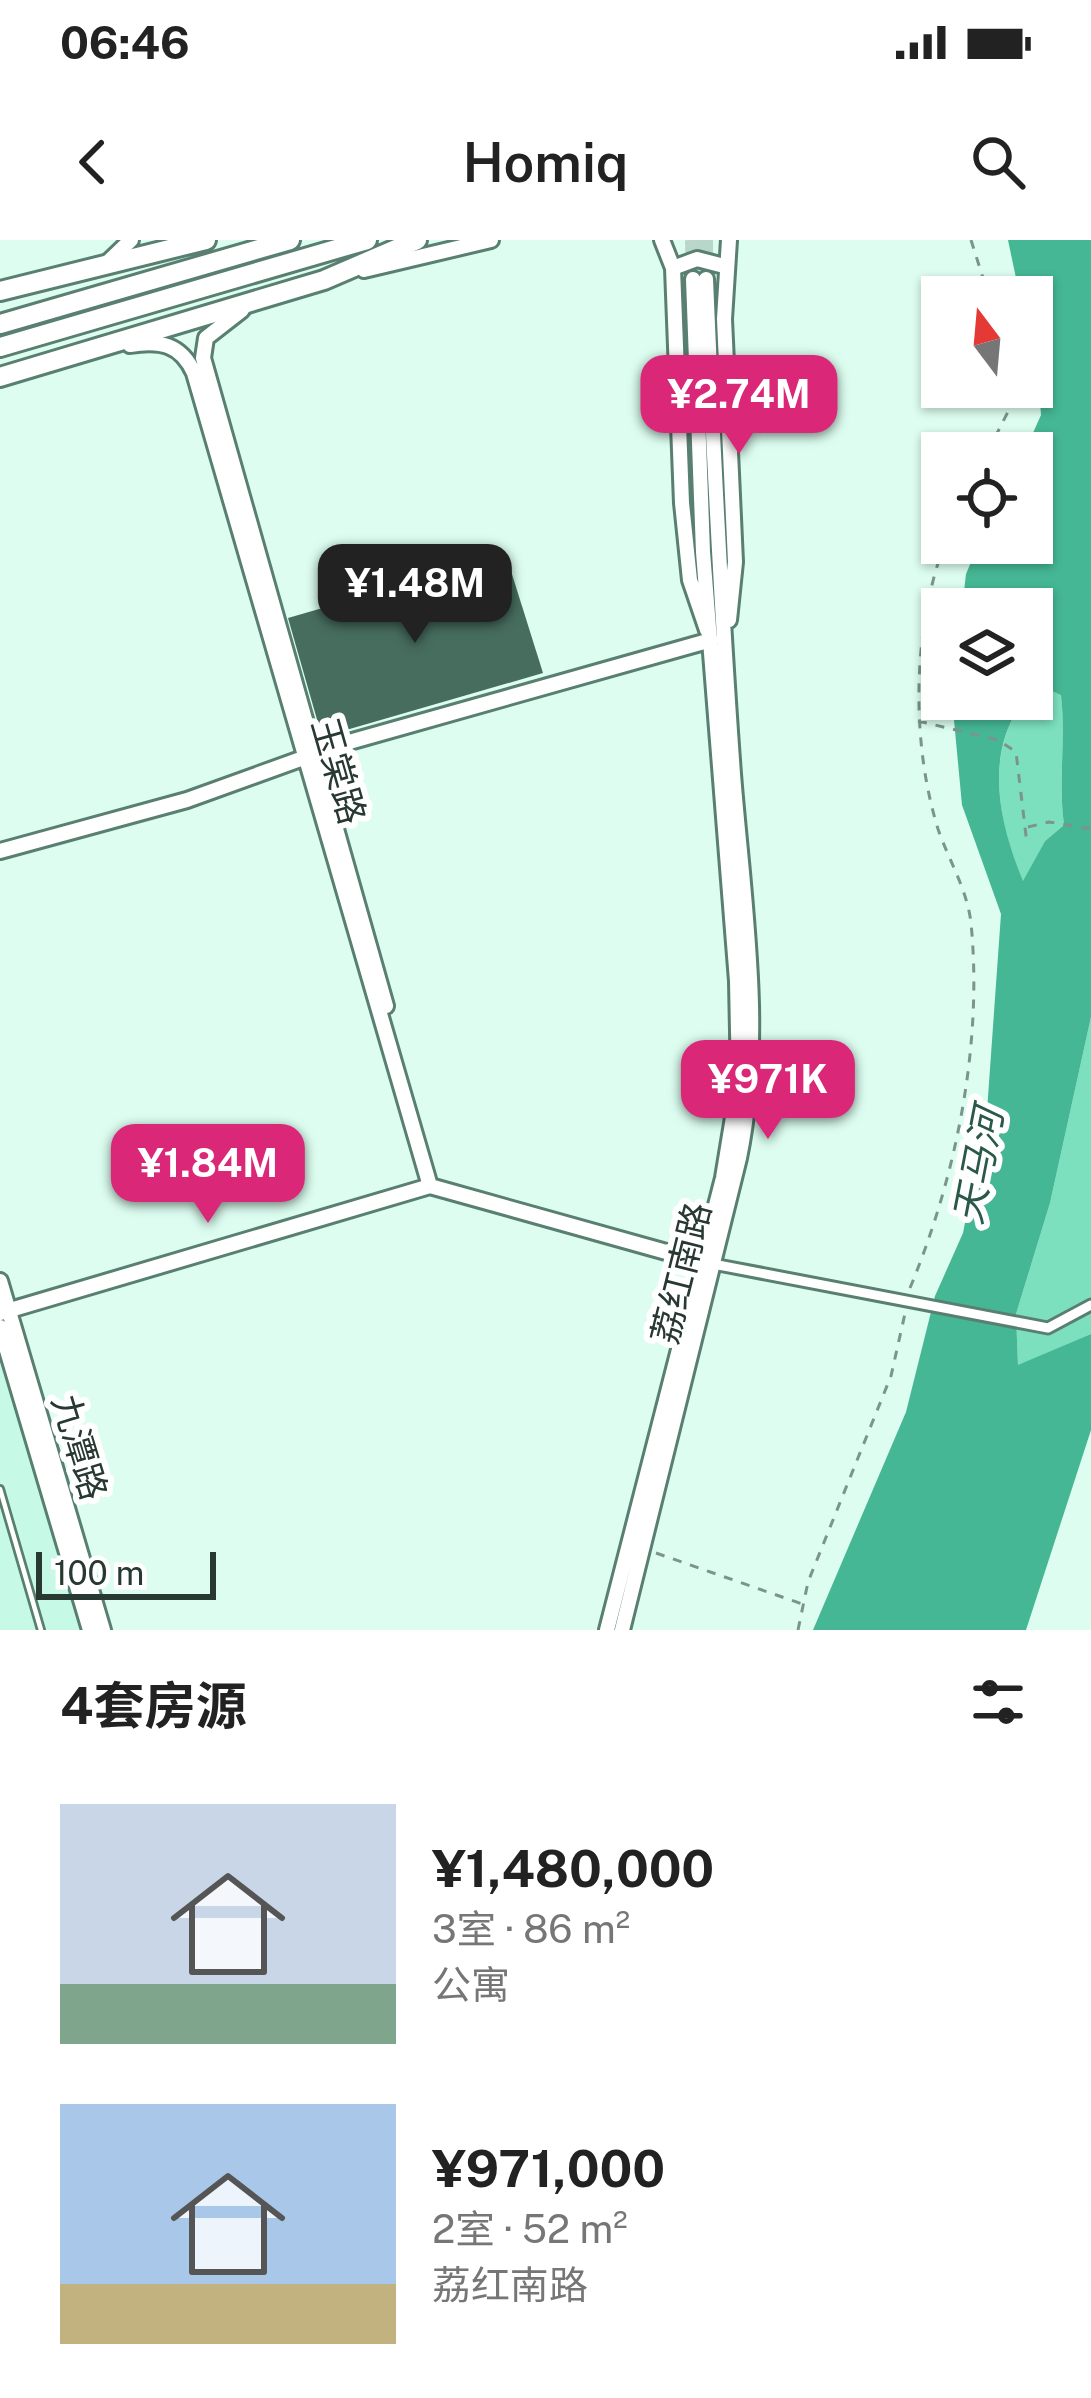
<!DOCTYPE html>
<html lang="zh">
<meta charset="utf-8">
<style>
body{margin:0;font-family:"Public Sans","Noto Sans SC",sans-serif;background:#f6f6f6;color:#222;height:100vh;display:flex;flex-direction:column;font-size:45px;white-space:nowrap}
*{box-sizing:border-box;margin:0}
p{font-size:39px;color:#767676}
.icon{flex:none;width:66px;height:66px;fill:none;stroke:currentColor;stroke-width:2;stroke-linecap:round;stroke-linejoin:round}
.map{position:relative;height:1390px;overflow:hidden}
.details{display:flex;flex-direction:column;background:#fff;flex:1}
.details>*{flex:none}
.needle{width:78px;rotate:344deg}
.tools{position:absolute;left:921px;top:36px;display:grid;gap:24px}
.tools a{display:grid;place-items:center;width:132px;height:132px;border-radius:0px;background:#fff;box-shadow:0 3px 9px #0004;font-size:60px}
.scale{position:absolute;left:36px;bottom:30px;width:180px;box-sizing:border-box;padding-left:12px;border:6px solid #283832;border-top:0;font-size:33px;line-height:42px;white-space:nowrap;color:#283832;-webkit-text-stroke:9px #fff;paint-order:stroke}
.price{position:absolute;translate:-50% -102px;padding:0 27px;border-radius:24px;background:#db2777;color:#fff;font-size:39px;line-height:78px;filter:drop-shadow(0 3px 6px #0008)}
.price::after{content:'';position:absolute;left:50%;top:72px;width:36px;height:27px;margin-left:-18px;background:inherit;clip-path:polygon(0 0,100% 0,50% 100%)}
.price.on{background:#222;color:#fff}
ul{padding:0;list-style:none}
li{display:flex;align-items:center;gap:36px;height:300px;padding:0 60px}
li span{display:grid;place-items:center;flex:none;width:336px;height:240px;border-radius:0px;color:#555}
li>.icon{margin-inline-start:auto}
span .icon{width:144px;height:144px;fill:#fffc;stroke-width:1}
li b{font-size:51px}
h2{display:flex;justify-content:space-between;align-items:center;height:144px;padding:0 60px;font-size:51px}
.status{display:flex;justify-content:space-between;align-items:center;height:84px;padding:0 60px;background:#fff;direction:ltr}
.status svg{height:33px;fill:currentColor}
header{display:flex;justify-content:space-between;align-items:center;height:156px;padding:0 60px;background:#fff;font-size:54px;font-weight:600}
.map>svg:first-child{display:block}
.built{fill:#c7fae6}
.green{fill:#7ce0be}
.water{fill:#45b794}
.building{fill:#476d5f}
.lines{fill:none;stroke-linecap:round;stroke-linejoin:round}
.secondary-tunnel{stroke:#b8d6ca;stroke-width:14;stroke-dasharray:14 7;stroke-linecap:butt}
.lane-casing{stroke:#597f71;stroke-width:10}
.street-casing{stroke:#597f71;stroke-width:15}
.secondary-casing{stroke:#597f71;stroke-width:20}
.highway-casing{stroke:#597f71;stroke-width:24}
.path{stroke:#7c948b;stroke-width:3;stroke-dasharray:9 9;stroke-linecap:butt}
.lane{stroke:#fff;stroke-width:4.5}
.street{stroke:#fff;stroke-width:9}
.secondary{stroke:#fff;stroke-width:14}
.highway{stroke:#fff;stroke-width:18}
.labels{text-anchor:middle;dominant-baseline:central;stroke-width:12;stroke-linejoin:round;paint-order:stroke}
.street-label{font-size:36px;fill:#283832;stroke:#fff}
.water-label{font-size:39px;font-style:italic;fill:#2a5949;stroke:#fff}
</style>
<div class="status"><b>06:46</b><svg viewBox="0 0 49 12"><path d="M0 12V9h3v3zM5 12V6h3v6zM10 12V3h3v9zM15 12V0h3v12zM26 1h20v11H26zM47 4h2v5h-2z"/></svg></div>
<header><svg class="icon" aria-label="back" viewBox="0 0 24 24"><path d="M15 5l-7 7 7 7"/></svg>Homiq<svg class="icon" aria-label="search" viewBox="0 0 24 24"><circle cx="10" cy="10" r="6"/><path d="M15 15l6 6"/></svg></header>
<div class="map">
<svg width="1091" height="1390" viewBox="0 0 1091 1390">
<rect width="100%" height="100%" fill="#dcfdf0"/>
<path class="built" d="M0,1116l80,274h-80z"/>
<path class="green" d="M1037,444l24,10c5,44 -3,87 3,131l-19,16 -22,41c-24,-59 -40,-127 2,-183h7z
M1091,777v317l-73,32 -2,-52 34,-111z"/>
<path class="water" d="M1008,0h83v777l-41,186 -34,111 2,51 73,-31v96l-65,200h-213l93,-218 29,-116 28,-63 24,-122 14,-197 -39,-109 -10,-106h73c-42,55 -26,123 -2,182l22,-40 19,-16c-6,-44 2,-86 -3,-130l-24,-11 -5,6v-81h-70l4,-35 13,-31h53v-90h-8l17,-38 -9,-118h-12z"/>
<path class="building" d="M506,315l37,118 -221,64 -34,-119z"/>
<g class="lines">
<path class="secondary-tunnel" d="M692,0l1,39
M706,0v28"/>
<g class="lane-casing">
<path id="lane" d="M0,1249l41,141"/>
</g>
<g class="street-casing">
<path id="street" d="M713,1024l335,64 43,-23"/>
</g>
<g class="secondary-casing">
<path id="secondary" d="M662,0l11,28 9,235 8,77 17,50
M109,21l22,-21
M673,28l24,-9 27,7
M364,30l127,-30
M242,70l-36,28 -3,20 183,648
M130,105c30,-5 51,-1 64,28l236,813
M729,380l6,-58 -11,-243 5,-79
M0,611l187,-51 155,-56 369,-104
M0,1041l103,349
M0,1073l430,-127 272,76
M0,1087l90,303
M607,1390l116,-452 16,-97 -2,-100 -34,-429 -10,-273
M622,1390l117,-472c26,-126 4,-257 -6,-384 -12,-165 -20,-330 -27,-495"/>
</g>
<g class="highway-casing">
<path id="highway" d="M0,51l206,-51
M0,84l290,-84
M0,107l367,-107
M0,137l324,-97 93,-40"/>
</g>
<path class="path" d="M971,0l18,57
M987,213l27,-53 -1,-13
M918,481l80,19 18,12 11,92
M1028,587l21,-5 42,7
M910,1048c46,-111 73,-243 61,-365 -4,-34 -22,-62 -33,-94 -27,-87 -26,-199 7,-286
M656,1313l149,52
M798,1390l10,-48 83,-206 15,-67"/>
<use href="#lane" class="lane"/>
<use href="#street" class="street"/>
<use href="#secondary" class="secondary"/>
<use href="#highway" class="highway"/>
</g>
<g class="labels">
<g class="street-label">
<text transform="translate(339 531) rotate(74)">玉棠路</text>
<text transform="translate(681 1033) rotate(-76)">荔红南路</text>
<text transform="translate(80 1207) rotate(73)">九潭路</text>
</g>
<g class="water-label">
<text transform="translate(978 926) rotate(-79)">天马河</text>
</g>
</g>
</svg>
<div class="tools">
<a><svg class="needle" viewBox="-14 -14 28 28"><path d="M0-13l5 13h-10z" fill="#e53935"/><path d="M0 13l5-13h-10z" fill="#767676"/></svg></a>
<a><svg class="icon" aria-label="locate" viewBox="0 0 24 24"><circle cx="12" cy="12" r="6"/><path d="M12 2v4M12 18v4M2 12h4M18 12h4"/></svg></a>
<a><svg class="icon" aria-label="layers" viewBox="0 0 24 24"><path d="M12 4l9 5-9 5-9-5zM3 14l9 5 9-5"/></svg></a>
</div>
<div class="scale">100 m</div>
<b class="price" style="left:739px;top:217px">¥2.74M</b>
<b class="price on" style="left:415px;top:406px">¥1.48M</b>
<b class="price" style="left:768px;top:902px">¥971K</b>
<b class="price" style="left:208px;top:986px">¥1.84M</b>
</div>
<section class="details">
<h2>4套房源<svg class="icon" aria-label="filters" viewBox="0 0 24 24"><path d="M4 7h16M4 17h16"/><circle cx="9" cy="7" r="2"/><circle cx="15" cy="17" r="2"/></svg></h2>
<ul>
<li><span style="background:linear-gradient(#c9d6e8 75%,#7fa58c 0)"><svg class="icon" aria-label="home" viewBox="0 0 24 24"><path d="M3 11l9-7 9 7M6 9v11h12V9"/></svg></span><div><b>¥1,480,000</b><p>3室 · 86 m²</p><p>公寓</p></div></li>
<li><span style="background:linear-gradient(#a9c7e8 75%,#c2b280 0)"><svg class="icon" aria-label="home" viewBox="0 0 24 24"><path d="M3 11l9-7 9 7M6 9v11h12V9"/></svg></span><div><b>¥971,000</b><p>2室 · 52 m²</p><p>荔红南路</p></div></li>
</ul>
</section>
